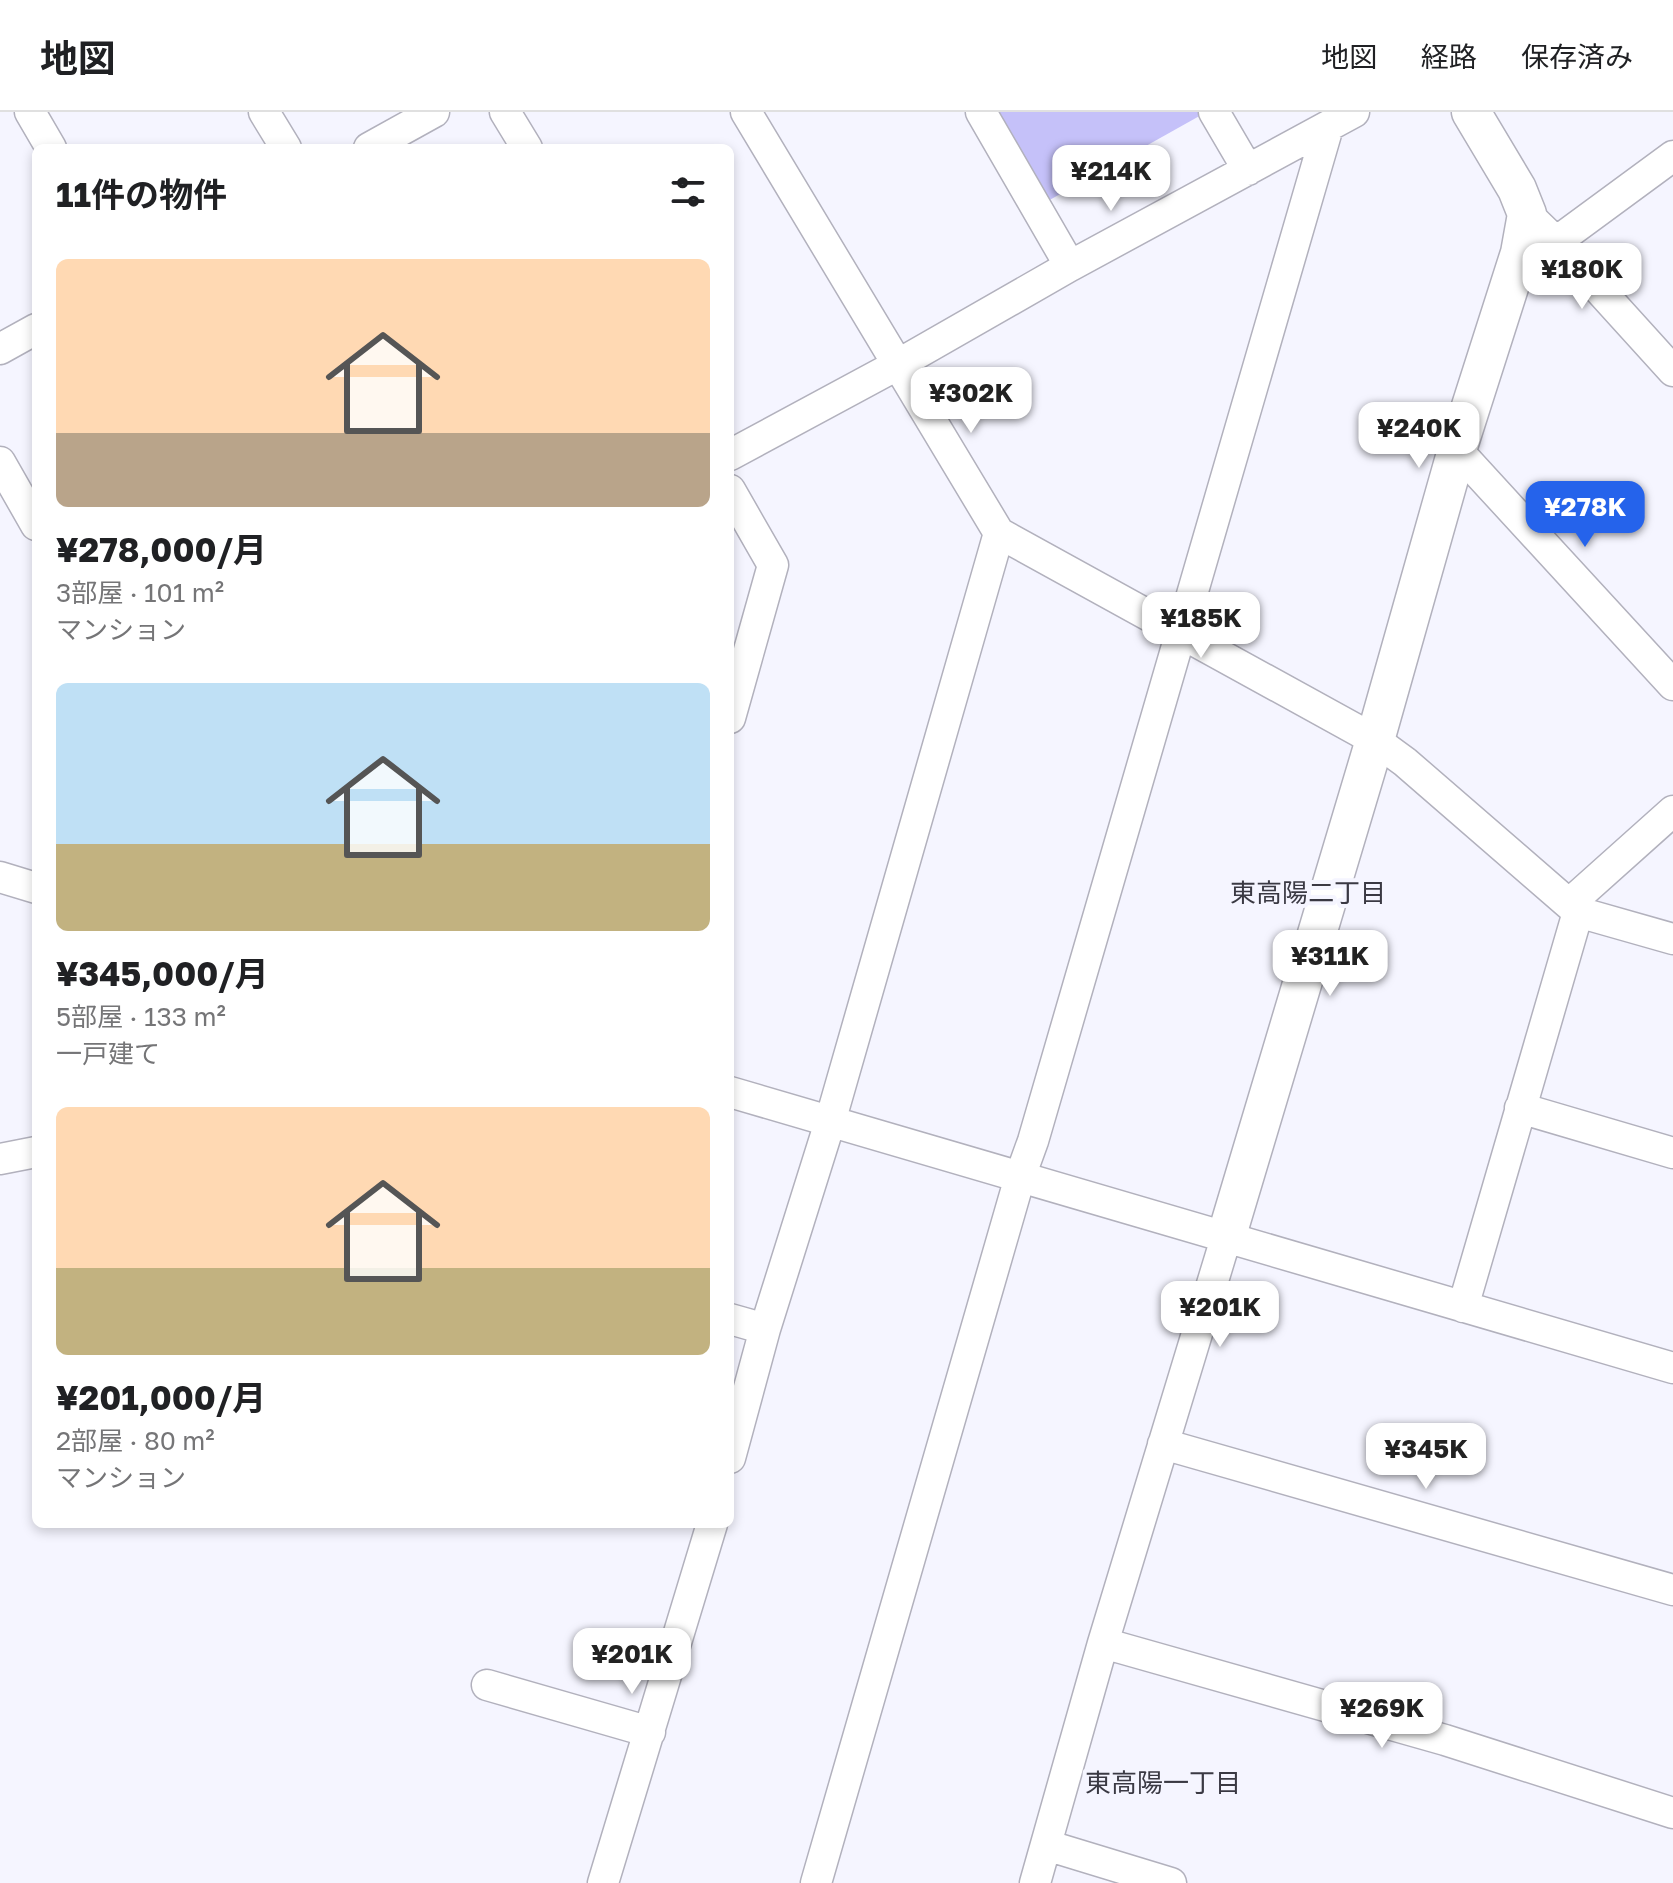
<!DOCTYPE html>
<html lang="ja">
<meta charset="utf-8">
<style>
body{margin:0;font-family:"Golos Text","Noto Sans JP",sans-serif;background:#f2f2f2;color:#202124;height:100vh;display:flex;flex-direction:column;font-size:30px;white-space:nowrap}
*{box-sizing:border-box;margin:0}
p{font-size:26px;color:#757577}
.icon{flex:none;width:44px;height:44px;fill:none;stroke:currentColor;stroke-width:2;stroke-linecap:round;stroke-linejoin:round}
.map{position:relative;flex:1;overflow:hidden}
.details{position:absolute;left:32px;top:32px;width:702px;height:1384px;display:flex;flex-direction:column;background:#fff;border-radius:12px;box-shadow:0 4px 12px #0003}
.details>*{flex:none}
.price{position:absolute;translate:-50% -68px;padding:0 18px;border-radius:16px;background:#fff;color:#222;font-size:26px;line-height:52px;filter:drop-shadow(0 2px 4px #0008)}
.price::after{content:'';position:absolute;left:50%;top:48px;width:24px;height:18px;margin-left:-12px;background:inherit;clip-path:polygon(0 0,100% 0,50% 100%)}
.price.selected{background:#2563eb;color:#fff}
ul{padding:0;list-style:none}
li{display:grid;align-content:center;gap:16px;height:424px;padding:0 24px}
li span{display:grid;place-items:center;height:248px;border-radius:12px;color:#555}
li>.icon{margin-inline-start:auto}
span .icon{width:144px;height:144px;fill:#fffc;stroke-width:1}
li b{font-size:34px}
h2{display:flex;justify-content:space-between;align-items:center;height:96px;padding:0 24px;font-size:34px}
header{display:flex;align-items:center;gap:48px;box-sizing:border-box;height:112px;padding:0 40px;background:#fff;border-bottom:2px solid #e0e0e0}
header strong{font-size:38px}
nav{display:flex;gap:44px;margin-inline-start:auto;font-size:28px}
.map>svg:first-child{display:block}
.green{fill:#c5c1f9}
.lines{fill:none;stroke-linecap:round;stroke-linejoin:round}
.minor-casing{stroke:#b2b1bd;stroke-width:33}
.tertiary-casing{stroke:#b2b1bd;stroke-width:41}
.minor{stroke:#fff;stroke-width:30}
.tertiary{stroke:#fff;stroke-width:38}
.labels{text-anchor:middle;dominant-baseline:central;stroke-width:8;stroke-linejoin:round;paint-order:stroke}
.neighbourhood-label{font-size:26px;fill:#3a3943;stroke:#f5f5ff}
</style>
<header>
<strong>地図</strong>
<nav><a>地図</a><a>経路</a><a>保存済み</a></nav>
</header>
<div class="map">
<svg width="1673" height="1771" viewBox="0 0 1673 1771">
<rect width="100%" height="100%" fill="#f5f5ff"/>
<path class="green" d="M994,0h208l1,2 -157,88z"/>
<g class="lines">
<g class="minor-casing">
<path id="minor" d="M30,0l21,36
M264,0l22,36
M505,0l22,36
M746,0l253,421 376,207 30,22 173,150 95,27
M981,0l89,154
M1214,0l34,58
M369,36l65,-36
M1527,102l29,28 117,129
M1556,130l117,-86
M0,237l36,-20
M1457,338l216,235
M730,343l167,-90 173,-99 284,-154
M0,350l36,63
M730,378l43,75 -43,153
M0,765l36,11
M1569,792l104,-93
M730,980l943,276
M1520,996l153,45
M0,1047l36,-7
M1463,1195l115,-395
M730,1207l35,10
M1163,1332l510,146
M730,1346l35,-129 65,-207 169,-589
M1103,1531l342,97 228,73
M487,1573l163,47
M1046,1733l125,38
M603,1771l109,-359
M816,1771l204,-706 13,-36 295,-1014
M1035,1771l68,-240 123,-405"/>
</g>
<g class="tertiary-casing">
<path id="tertiary" d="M1226,1126l149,-498 82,-290 63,-197 7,-39 -10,-25 -46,-77"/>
</g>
<use href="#minor" class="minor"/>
<use href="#tertiary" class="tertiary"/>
</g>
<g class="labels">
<g class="neighbourhood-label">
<text x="1308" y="780">東高陽二丁目</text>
<text x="1163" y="1670">東高陽一丁目</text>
</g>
</g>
</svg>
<b class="price" style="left:1111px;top:101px">¥214K</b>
<b class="price" style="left:1582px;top:199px">¥180K</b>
<b class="price" style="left:971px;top:323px">¥302K</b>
<b class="price" style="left:1419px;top:358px">¥240K</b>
<b class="price selected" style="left:1585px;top:437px">¥278K</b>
<b class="price" style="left:1201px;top:548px">¥185K</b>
<b class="price" style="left:1330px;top:886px">¥311K</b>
<b class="price" style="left:1220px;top:1237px">¥201K</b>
<b class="price" style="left:1426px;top:1379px">¥345K</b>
<b class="price" style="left:632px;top:1584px">¥201K</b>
<b class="price" style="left:1382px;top:1638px">¥269K</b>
<section class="details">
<h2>11件の物件<svg class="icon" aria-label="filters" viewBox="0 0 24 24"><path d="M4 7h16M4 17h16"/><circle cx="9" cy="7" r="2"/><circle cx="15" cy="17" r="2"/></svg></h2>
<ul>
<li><span style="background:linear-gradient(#ffd9b3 70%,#b9a48a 0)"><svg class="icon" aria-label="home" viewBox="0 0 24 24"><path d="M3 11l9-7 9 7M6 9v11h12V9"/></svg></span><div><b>¥278,000/月</b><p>3部屋 · 101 m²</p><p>マンション</p></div></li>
<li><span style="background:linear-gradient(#bfe0f5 65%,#c2b280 0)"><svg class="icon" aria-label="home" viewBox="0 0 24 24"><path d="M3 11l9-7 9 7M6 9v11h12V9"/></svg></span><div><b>¥345,000/月</b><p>5部屋 · 133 m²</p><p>一戸建て</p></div></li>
<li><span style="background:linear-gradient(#ffd9b3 65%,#c2b280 0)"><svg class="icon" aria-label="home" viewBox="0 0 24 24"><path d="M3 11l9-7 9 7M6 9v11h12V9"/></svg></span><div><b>¥201,000/月</b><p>2部屋 · 80 m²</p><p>マンション</p></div></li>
</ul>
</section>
</div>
